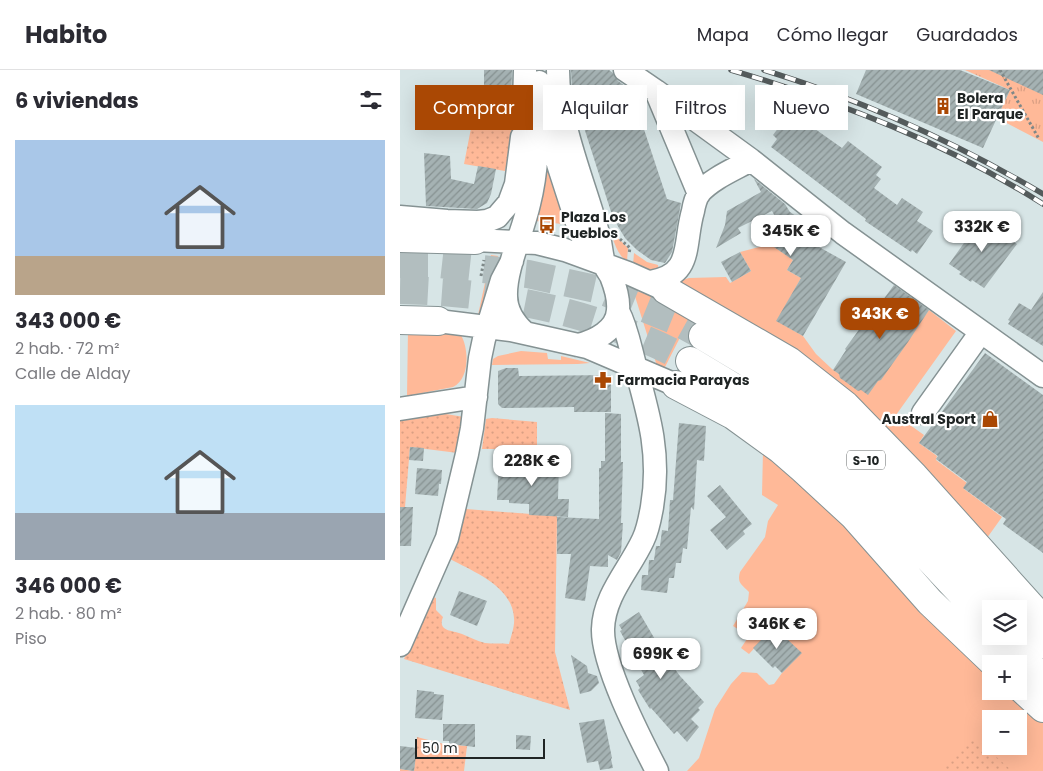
<!DOCTYPE html>
<html lang="es">
<meta charset="utf-8">
<style>
body{margin:0;font-family:Poppins,sans-serif;background:#f2f2f3;color:#2b2b33;height:100vh;display:flex;flex-direction:column;font-size:19px;white-space:nowrap}
*{box-sizing:border-box;margin:0}
p{font-size:16px;color:#7c7c81}
.icon{flex:none;width:28px;height:28px;fill:none;stroke:currentColor;stroke-width:2;stroke-linecap:round;stroke-linejoin:round}
.map{position:relative;flex:1;overflow:hidden}
.side{display:flex;flex-direction:column;background:#fff;width:400px}
.side>*{flex:none}
.top-card{position:absolute;left:15px;top:15px;width:475px;height:45px;display:flex;gap:10px}
.fabs{position:absolute;left:582px;top:530px;display:grid;gap:10px}
.fabs a{display:grid;place-items:center;width:45px;height:45px;border-radius:0px;background:#fff;box-shadow:0 5px 20px #0002;font-size:25px}
.scale{position:absolute;left:15px;bottom:12px;width:130px;box-sizing:border-box;padding-left:5px;border:2px solid #1f2424;border-top:0;font-size:14px;line-height:18px;white-space:nowrap;color:#1f2424;-webkit-text-stroke:4px #fff;paint-order:stroke}
.price{position:absolute;translate:-50% -42px;padding:0 11px;border-radius:10px;background:#fff;color:#222;font-size:16px;line-height:32px;filter:drop-shadow(0 1px 2px #0008)}
.price::after{content:'';position:absolute;left:50%;top:30px;width:15px;height:11px;margin-left:-8px;background:inherit;clip-path:polygon(0 0,100% 0,50% 100%)}
.price.current{background:#aa4804;color:#fff}
ul{padding:0;list-style:none}
li{display:grid;align-content:center;gap:10px;height:265px;padding:0 15px}
li span{display:grid;place-items:center;height:155px;border-radius:0px;color:#555}
li>.icon{margin-inline-start:auto}
span .icon{width:90px;height:90px;fill:#fffc;stroke-width:1}
li b{font-size:21px}
h2{display:flex;justify-content:space-between;align-items:center;height:60px;padding:0 15px;font-size:21px}
.pill{padding:0 18px;border-radius:0px;background:#fff;box-shadow:0 5px 20px #0002;font-size:18px;line-height:45px}
.pill.current{background:#aa4804;color:#fff}
header{display:flex;align-items:center;gap:30px;box-sizing:border-box;height:70px;padding:0 25px;background:#fff;border-bottom:1px solid #e1e1e2}
header strong{font-size:24px}
nav{display:flex;gap:28px;margin-inline-start:auto;font-size:18px}
main{display:flex;flex:1;min-height:0}
.map>svg:first-child{display:block}
.grass{fill:#ffb998;fill-rule:evenodd}
.park{fill:url(#park-tufts)}
.garden{fill:url(#garden-dots)}
.building{fill:url(#building-hatch)}
.lines{fill:none;stroke-linecap:round;stroke-linejoin:round}
.highway-tunnel{stroke:#b2bebf;stroke-width:28;stroke-dasharray:28 14;stroke-linecap:butt}
.minor-casing{stroke:#859293;stroke-width:25}
.highway-casing{stroke:#859293;stroke-width:30}
.path{stroke:#7e8888;stroke-width:3;stroke-dasharray:2.5 2.5;stroke-linecap:butt}
.minor{stroke:#fff;stroke-width:22}
.highway{stroke:#fff;stroke-width:28}
.rail-casing{stroke:#545b5c;stroke-width:5.5}
.rail{stroke:#fff;stroke-width:4;stroke-dasharray:11;stroke-linecap:butt}
.labels{text-anchor:middle;dominant-baseline:central;stroke-width:4.5;stroke-linejoin:round;paint-order:stroke}
.shield{fill:#fff;stroke:#626666;stroke-width:1}
.shield-label{font-size:12px;font-weight:bold;fill:#1f2424}
.poi-label{font-size:14px;font-weight:bold;fill:#1f2424;stroke:#fff;text-anchor:start}
</style>
<header>
<strong>Habito</strong>
<nav><a>Mapa</a><a>Cómo llegar</a><a>Guardados</a></nav>
</header>
<main>
<section class="side">
<h2>6 viviendas<svg class="icon" aria-label="filters" viewBox="0 0 24 24"><path d="M4 7h16M4 17h16"/><circle cx="9" cy="7" r="2"/><circle cx="15" cy="17" r="2"/></svg></h2>
<ul>
<li><span style="background:linear-gradient(#a9c7e8 75%,#b9a48a 0)"><svg class="icon" aria-label="home" viewBox="0 0 24 24"><path d="M3 11l9-7 9 7M6 9v11h12V9"/></svg></span><div><b>343 000 €</b><p>2 hab. · 72 m²</p><p>Calle de Alday</p></div></li>
<li><span style="background:linear-gradient(#bfe0f5 70%,#9aa5b1 0)"><svg class="icon" aria-label="home" viewBox="0 0 24 24"><path d="M3 11l9-7 9 7M6 9v11h12V9"/></svg></span><div><b>346 000 €</b><p>2 hab. · 80 m²</p><p>Piso</p></div></li>
</ul>
</section>
<div class="map">
<svg width="643" height="701" viewBox="0 0 643 701">
<defs>
<pattern id="park-tufts" width="24" height="20" patternUnits="userSpaceOnUse" patternTransform="scale(1.25)"><rect width="24" height="20" fill="#ffb998"/><path d="M3 7l-1-3M5 7V3M7 7l1-3M15 17l-1-3M17 17v-4M19 17l1-3" fill="none" stroke="#da9f83"/></pattern>
<pattern id="garden-dots" width="8" height="8" patternUnits="userSpaceOnUse" patternTransform="scale(1.25)"><rect width="8" height="8" fill="#ffb998"/><path d="M2 2h.1M6 6h.1" fill="none" stroke="#da9f83" stroke-width="1.8" stroke-linecap="round"/></pattern>
<pattern id="building-hatch" width="6" height="6" patternUnits="userSpaceOnUse" patternTransform="scale(1.25)"><rect width="6" height="6" fill="#a5b2b3"/><path d="M-1 1l2-2M0 6l6-6M5 7l2-2" fill="none" stroke="#869191"/></pattern>
</defs>
<rect width="100%" height="100%" fill="#d7e5e6"/>
<path class="grass" d="M145,87l25,68 -34,-4z
M216,166l12,12 -1,13c-9,-6 -11,-14 -15,-24z
M375,173l1,1 -1,3 18,13 -6,10 14,8 -24,43 26,15 13,18 16,15 36,25 61,-84 27,21 -60,84 28,20 -5,8 18,13 -1,4 31,23 -3,6 38,28 -15,21 -314,-255 16,-5 37,-1 4,6 21,-12 -11,-19z
M234,183l13,9 11,3 1,6 -11,3 -15,-9z
M91,185l7,1 -13,60 -7,-1z
M233,220l23,7 35,19 -27,53 -7,-3z
M8,260l53,5c8,14 9,44 -8,52l-46,9z
M121,281l26,2 1,6 13,1v-4l29,7 -12,1 -86,1 1,-6 5,-3z
M363,381l42,31 186,186v23h25l27,27v53h-356l12,-13 16,-49 16,-25 11,-12 15,1 12,12 5,-1 8,-11 19,-20 -27,-26 -25,27 -8,-6 8,-12 -16,-10 15,-25 1,-9c-8,-8 -12,-9 -9,-20l25,-35 3,-16 10,-16 -16,-10zM591,649h28v27h-28z"/>
<path class="park" d="M565,0h78v72l-46,-24 13,-28z"/>
<path class="garden" d="M72,53l42,5 -9,43 -41,-7z
M46,344l18,3 -6,36 -48,-6 -5,60h-5v-86z
M92,348l45,4v27h-55l4,-30z
M66,439l91,7 -2,136 15,58 -166,-51 29,-62 3,1v12l7,7c-6,15 10,13 19,17 8,3 15,7 23,9 8,1 16,0 24,1 2,-8 6,-18 5,-26 -2,-32 -40,-46 -64,-59l9,-22z
M17,667l27,7 23,2 -3,25h-64v-2l14,2z
M574,667l36,32 -2,2h-69z"/>
<path class="building" d="M84,0h28l-1,35 2,6 -3,17 -38,-5 6,-32h6z
M171,0h38l4,3 5,8 13,9 36,109 14,4 -9,49 -7,11 -14,-3 -14,-10 -12,-12 -12,-20 -41,-128z
M466,0h94l50,20 -27,58 -127,-54z
M589,0h54v25z
M388,45l7,6 2,-3 11,6 34,24 6,-7 34,26 -6,8 5,4 -7,9 23,17 5,-7 21,14 -6,9 16,10 -16,23 -5,-4 -1,2 -46,-31 1,-2 -95,-72 6,-8 -4,-4z
M24,83l26,3 1,23 23,5 4,-18 18,3 -5,25 -4,9 -10,6 -51,-3z
M354,109l31,25 5,8 26,18 -6,12 36,20 -43,74 -27,-15 25,-43 -14,-8 6,-10 -19,-13 2,-3 -1,-1 8,-12 -11,-20 -34,17 3,5 -25,15 9,-23 2,-14 34,-19z
M581,148l36,26 -33,44 -12,-8 -1,2 -12,-8 2,-2 -12,-8 15,-21 -2,-1 14,-19h1z
M340,182l11,19 -19,11 -11,-20z
M494,215l35,25 -21,32 -27,38 -3,1 -10,14 -7,-5 -3,1 -15,-11 -3,-2 -1,-4 -6,-4 13,-20 -1,-1 33,-46 2,1z
M643,222v54l-35,-22 2,-3 -2,-1 11,-17 12,7z
M585,283l58,42v158l-40,-29 3,-5 -43,-31 4,-6 -31,-23 2,-3 -19,-13z
M106,298h12l1,8 92,-1v37h-37v-5l-72,1 -4,-4v-33z
M205,343l16,1v48h2l-2,61h2l-2,29 -4,8 -9,-5v12l-18,-1 -5,35 -20,-3 6,-44h-14v-37l42,2v-51h2v-7h4z
M279,353l27,3 -2,35 -7,-1 -3,50 -3,-3 -4,42 -4,-1 -2,15h-5l-2,15h-5l-2,15 -26,-3 1,-15h6l1,-15h5l2,-14h4l2,-16 6,1 2,-31h3z
M10,377l14,1 -1,13 -14,-1z
M99,390l60,3 -1,36h11l-1,18 -39,-2v-11l-20,-1v-3h-12z
M17,398l25,2 -1,14h-2l-1,12 -23,-2z
M320,415l32,39 -9,7 2,3 -18,16 -17,-20 16,-13 -19,-21z
M0,437h13l-2,39h-11z
M59,521l28,10 -10,25 -27,-11z
M239,542l24,41 17,23 24,26 -6,6 2,2 -9,9 8,8 -12,15 -10,-11 -3,3 -23,-26 -1,1 -12,-19 2,-2 -4,-7 8,-6 -24,-44 2,-1 -3,-5z
M374,557l28,26 -20,20 -7,-7 -2,2 -20,-20z
M171,585l16,11 1,7 9,3 2,7 -8,8 -11,3z
M17,620l17,2v2l10,1 -2,25 -27,-2z
M204,649l8,39 -1,1 2,9 -13,2 -2,-9 -11,2 -8,-40z
M43,654h32v23l-26,-3v-3h-6z
M116,665l15,1 -1,14 -14,-1z
M0,676l17,2 -3,23 -14,-2z"/>
<g class="lines">
<path class="highway-tunnel" d="M0,194h38l90,10 72,16 74,30 29,16
M0,220c102,2 200,23 290,71"/>
<g class="minor-casing">
<path id="minor" d="M158,0c0,53 26,112 40,163 3,10 3,20 6,30 1,5 5,9 7,13 4,10 8,23 7,34 -1,20 -23,31 -40,35
M225,0l31,21 95,69 92,73 200,143
M256,21l43,103
M124,35l1,-35
M145,44l13,50 22,68 11,21 12,10
M0,147l47,4 31,1 9,-1 10,-4 12,-14 7,-19 6,-47
M75,170l62,3 28,7 63,23 38,17
M250,212c44,-7 33,-37 43,-71 1,-6 3,-13 6,-18 14,-15 34,-23 52,-33
M218,241c9,17 12,36 17,54 14,50 26,90 17,142 -2,11 -4,23 -9,33 -14,30 -39,55 -40,89 -1,36 37,109 54,142
M38,251l73,9 76,17 89,38
M125,263c-11,-10 -19,-22 -19,-37 -1,-27 17,-64 23,-92 10,-39 9,-82 10,-122
M0,339l76,-12
M523,343l58,-81
M0,575l47,-107 20,-84 5,-26 8,-70 4,-19 18,-59 10,-19"/>
</g>
<g class="highway-casing">
<path id="highway" d="M0,168l75,2
M266,220l123,71 56,44 69,71 129,144
M0,250l38,1
M303,266l45,27 56,40 39,34 165,172
M290,291c36,22 72,42 105,69 72,58 133,128 196,195
M276,315l57,30 47,34 23,20 51,47 76,86 65,62
M619,550l24,24
M602,566l41,43
M619,616l24,22"/>
</g>
<path class="path" d="M600,0l39,69
M220,169l10,9 -1,6
M81,206l3,-16"/>
<use href="#minor" class="minor"/>
<use href="#highway" class="highway"/>
<g class="rail-casing">
<path id="rail" d="M331,0c108,32 216,73 312,134
M364,0c98,30 191,72 279,124"/>
</g>
<use href="#rail" class="rail"/>
</g>
<defs>
<g id="building-bare" transform="scale(1.35)"><path d="M-4-6H4V6H1V3H-1V6H-4ZM-2.5-4.3h1.7v1.8h-1.7ZM.8-4.3h1.7v1.8H.8ZM-2.5-1h1.7V.8h-1.7ZM.8-1h1.7V.8H.8Z" fill="#aa4804" stroke="#fff" stroke-width="2.5" paint-order="stroke"/></g>
<g id="bus-bare" transform="scale(1.35)"><path d="M-5-6H5V4H4V6H2V4H-2V6H-4V4H-5ZM-3.5-4V0h7V-4ZM-3.5 1.2v1.5H-2V1.2ZM2 1.2v1.5H3.5V1.2Z" fill="#aa4804" stroke="#fff" stroke-width="2.5" paint-order="stroke"/></g>
<g id="pharmacy-bare" transform="scale(1.35)"><path d="M-2-6h4v4h4v4h-4v4h-4v-4h-4v-4h4Z" fill="#aa4804" stroke="#fff" stroke-width="2.5" paint-order="stroke"/></g>
<g id="shop-bare" transform="scale(1.35)"><path d="M-5-2.5h2.3a2.7 3.5 0 0 1 5.4 0H5L5.5 6h-11ZM-1.5-2.5h3a1.5 2.3 0 0 0-3 0Z" fill="#aa4804" stroke="#fff" stroke-width="2.5" paint-order="stroke"/></g>
</defs>
<g fill-rule="evenodd">
<use href="#building-bare" x="543" y="36"/>
<use href="#bus-bare" x="147" y="155"/>
<use href="#pharmacy-bare" x="203" y="310"/>
<use href="#shop-bare" x="590" y="349"/>
</g>
<g class="labels">
<rect class="shield" x="447" y="380.5" width="38" height="19" rx="4"/>
<g class="shield-label">
<text x="466" y="390">S-10</text>
</g>
<g class="poi-label">
<text x="557" y="28">Bolera<tspan x="557" dy="16">El Parque</tspan></text>
<text x="161" y="147">Plaza Los<tspan x="161" dy="16">Pueblos</tspan></text>
<text x="217" y="310">Farmacia Parayas</text>
<text x="576" y="349" text-anchor="end">Austral Sport</text>
</g>
</g>
</svg>
<div class="fabs">
<a><svg class="icon" aria-label="layers" viewBox="0 0 24 24"><path d="M12 4l9 5-9 5-9-5zM3 14l9 5 9-5"/></svg></a>
<a>+</a>
<a>−</a>
</div>
<div class="scale">50 m</div>
<b class="price" style="left:582px;top:183px">332K €</b>
<b class="price" style="left:391px;top:187px">345K €</b>
<b class="price current" style="left:480px;top:270px">343K €</b>
<b class="price" style="left:132px;top:417px">228K €</b>
<b class="price" style="left:377px;top:580px">346K €</b>
<b class="price" style="left:261px;top:610px">699K €</b>
<div class="top-card">
<a class="pill current">Comprar</a>
<a class="pill">Alquilar</a>
<a class="pill">Filtros</a>
<a class="pill">Nuevo</a>
</div>
</div>
</main>
